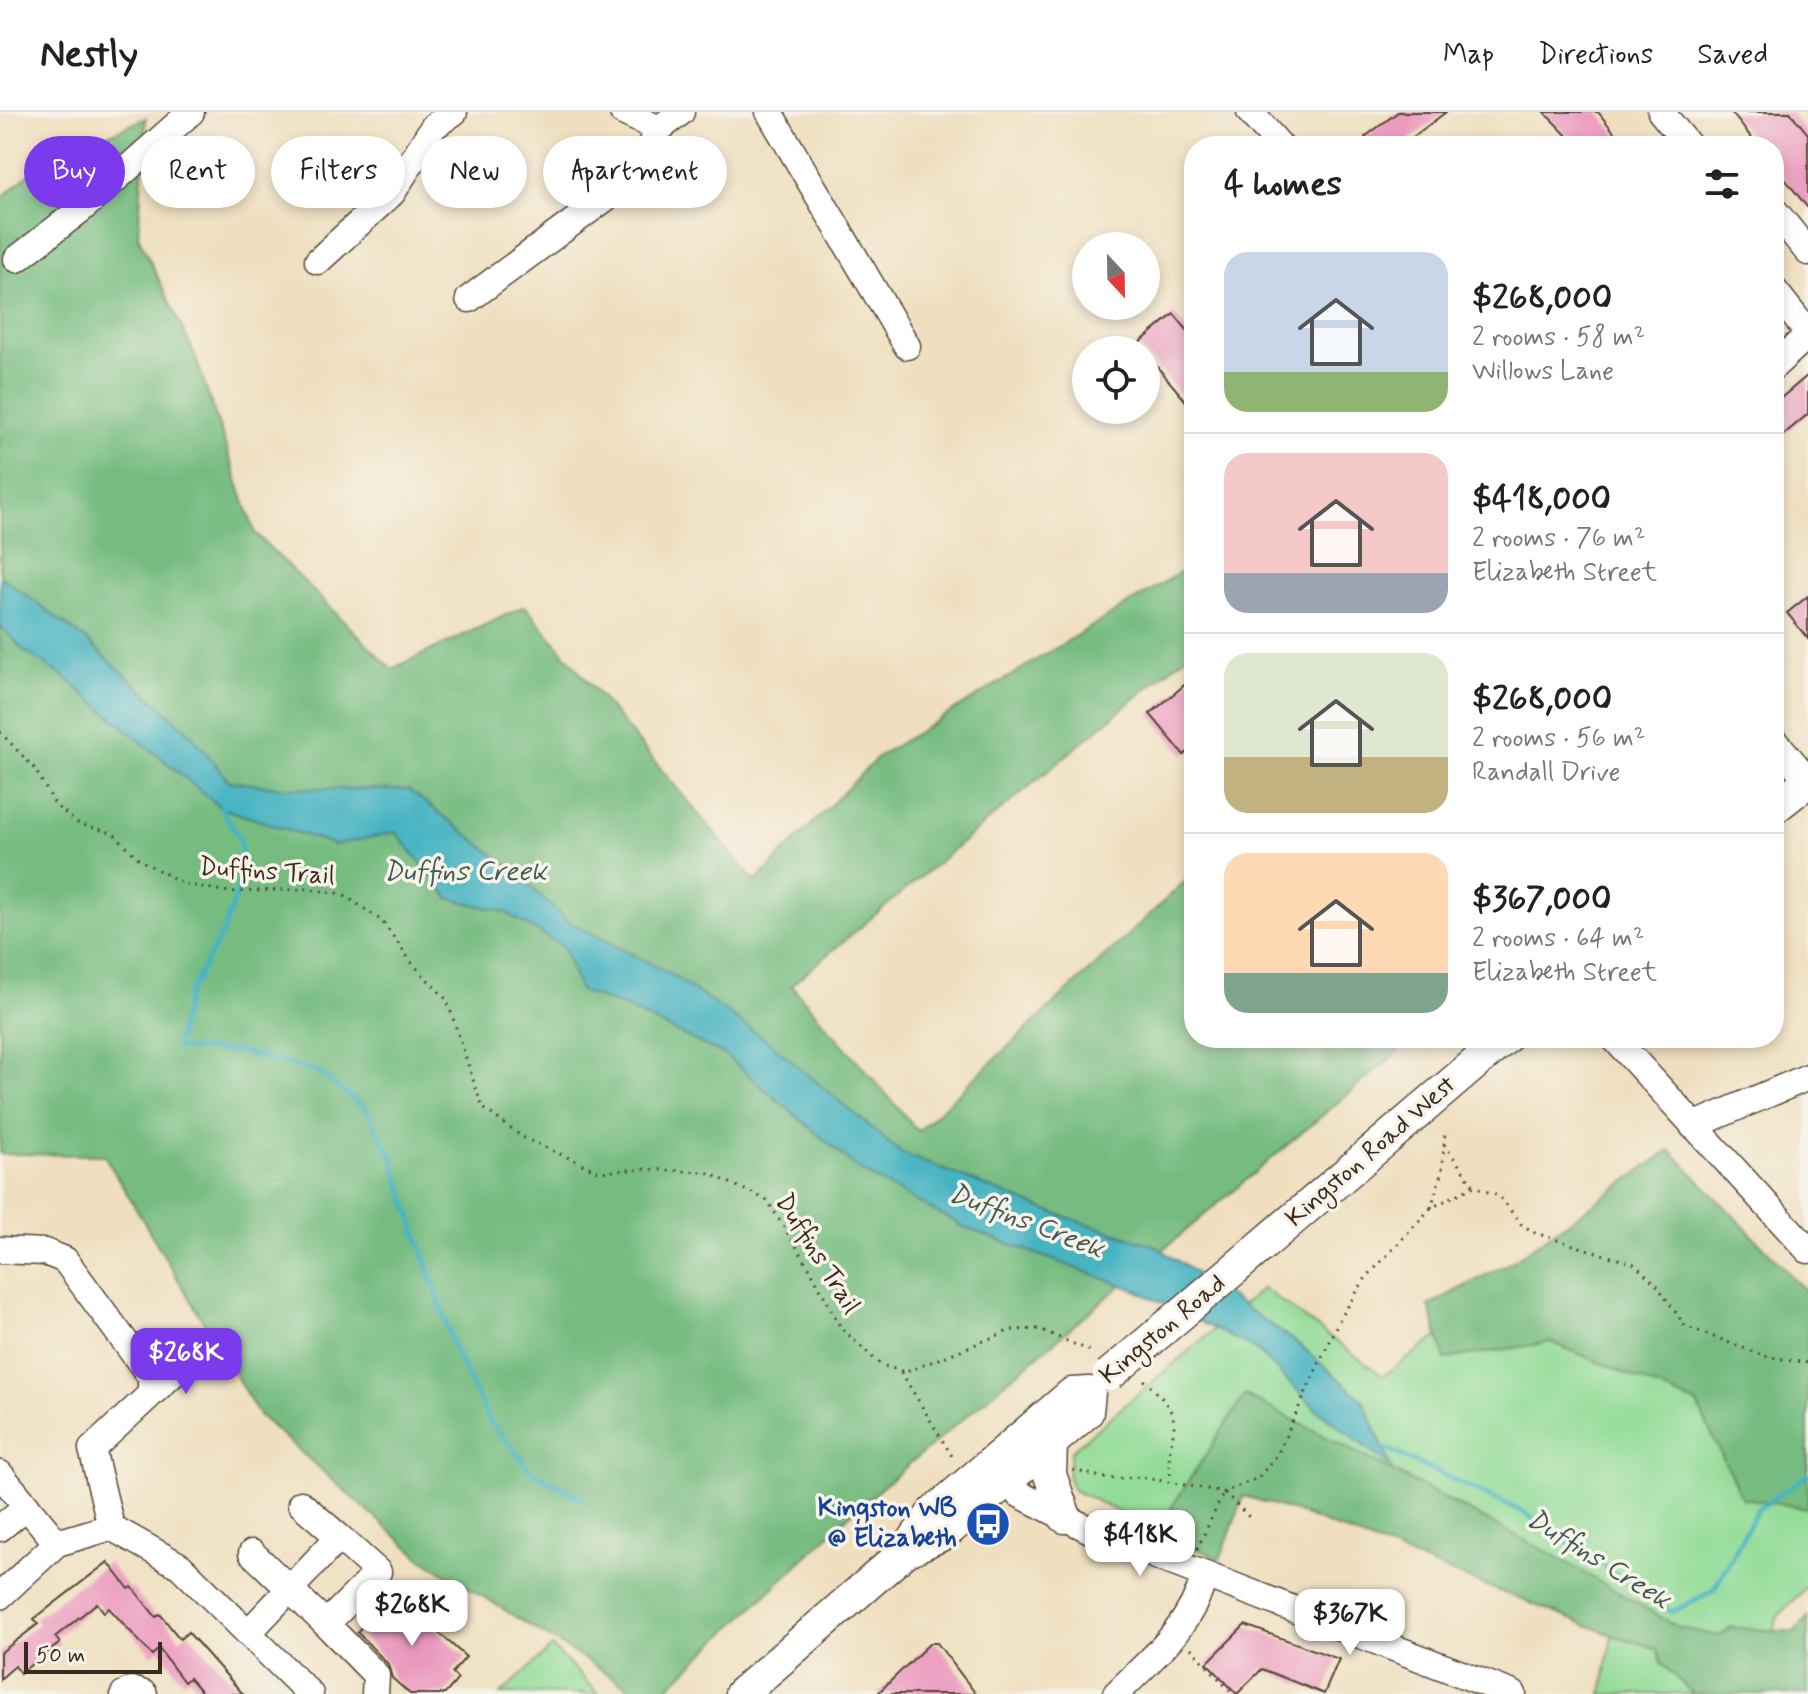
<!DOCTYPE html>
<meta charset="utf-8">
<style>
body{margin:0;font-family:Mynerve,sans-serif;background:#f6f6f6;color:#222;height:100vh;display:flex;flex-direction:column;font-size:30px;white-space:nowrap}
*{box-sizing:border-box;margin:0}
p{font-size:26px;color:#767676}
.icon{flex:none;width:44px;height:44px;fill:none;stroke:currentColor;stroke-width:2;stroke-linecap:round;stroke-linejoin:round}
.map{position:relative;flex:1;overflow:hidden}
.details{position:absolute;left:1184px;top:24px;width:600px;height:912px;display:flex;flex-direction:column;background:#fff;border-radius:32px;box-shadow:0 4px 12px #0003}
.details>*{flex:none}
.top-card{position:absolute;left:24px;top:24px;width:760px;height:72px;display:flex;gap:16px}
.needle{width:52px;rotate:158deg}
.tools{position:absolute;left:1072px;top:120px;display:grid;gap:16px}
.tools a{display:grid;place-items:center;width:88px;height:88px;border-radius:50%;background:#fff;box-shadow:0 4px 12px #0003;font-size:40px}
.scale{position:absolute;left:24px;bottom:20px;width:138px;box-sizing:border-box;padding-left:8px;border:4px solid #3b2a1e;border-top:0;font-size:22px;line-height:28px;white-space:nowrap;color:#3b2a1e;-webkit-text-stroke:6px #f7f3e8;paint-order:stroke}
.price{position:absolute;translate:-50% -68px;padding:0 18px;border-radius:16px;background:#fff;color:#222;font-size:26px;line-height:52px;filter:drop-shadow(0 2px 4px #0008)}
.price::after{content:'';position:absolute;left:50%;top:48px;width:24px;height:18px;margin-left:-12px;background:inherit;clip-path:polygon(0 0,100% 0,50% 100%)}
.price.on{background:#7c3aed;color:#fff}
ul{padding:0;list-style:none}
li{display:flex;align-items:center;gap:24px;height:200px;padding:0 40px}
li+li{border-top:2px solid #e0e0e0}
li span{display:grid;place-items:center;flex:none;width:224px;height:160px;border-radius:24px;color:#555}
li>.icon{margin-inline-start:auto}
span .icon{width:96px;height:96px;fill:#fffc;stroke-width:1}
li b{font-size:34px}
h2{display:flex;justify-content:space-between;align-items:center;height:96px;padding:0 40px;font-size:34px}
.tag{padding:0 28px;border-radius:36px;background:#fff;box-shadow:0 4px 12px #0003;font-size:28px;line-height:72px}
.tag.on{background:#7c3aed;color:#fff}
header{display:flex;align-items:center;gap:48px;box-sizing:border-box;height:112px;padding:0 40px;background:#fff;border-bottom:2px solid #e0e0e0}
header strong{font-size:38px}
nav{display:flex;gap:44px;margin-inline-start:auto;font-size:28px}
.map>svg:first-child{display:block}
.green{fill:#93dc98;stroke:#67835b;stroke-width:2}
.forest{fill:#76bc80;stroke:#58734f;stroke-width:2}
.water{fill:#46b4c2;stroke:#406f70;stroke-width:2}
.lines{fill:none;stroke-linecap:round;stroke-linejoin:round}
.stream{stroke:#46b4c2;stroke-width:5}
.building{fill:#eb98be}
.minor-casing{stroke:#564536;stroke-width:29}
.major-casing{stroke:#564536;stroke-width:35}
.path{stroke:#564536;stroke-width:3;stroke-dasharray:2 6;stroke-linecap:butt}
.minor{stroke:#fff;stroke-width:26}
.major{stroke:#fff;stroke-width:32}
.major-bridge-casing{stroke:#564536;stroke-width:35;stroke-linecap:butt}
.major-bridge{stroke:#fff;stroke-width:32}
.labels{text-anchor:middle;dominant-baseline:central;stroke-width:7;stroke-linejoin:round;paint-order:stroke}
.street-label{font-size:26px;fill:#3b2a1e;stroke:#f7f3e8}
.transit-label{font-size:26px;font-weight:bold;fill:#164399;stroke:#f7f3e8;text-anchor:end}
.water-label{font-size:28px;font-style:italic;fill:#3f5a57;stroke:#f7f3e8}
</style>
<header>
<strong>Nestly</strong>
<nav><a>Map</a><a>Directions</a><a>Saved</a></nav>
</header>
<div class="map">
<svg width="1808" height="1582" viewBox="0 0 1808 1582">
<rect width="100%" height="100%" fill="#f7f3e8"/>
<filter id="ink" filterUnits="userSpaceOnUse"><feTurbulence type="fractalNoise" baseFrequency=".0125" numOctaves="2"/><feDisplacementMap in="SourceGraphic" scale="16" xChannelSelector="R" yChannelSelector="G"/><feConvolveMatrix kernelMatrix="1 2 1 2 8 2 1 2 1" color-interpolation-filters="sRGB"/></filter>
<filter id="wash" filterUnits="userSpaceOnUse"><feTurbulence type="fractalNoise" baseFrequency=".006" numOctaves="4" result="noise"/><feDisplacementMap in="SourceGraphic" scale="32" xChannelSelector="R" yChannelSelector="G"/><feGaussianBlur stdDeviation="1.8" result="paint"/><feColorMatrix in="noise" values="0 0 0 0 0 0 0 0 0 0 0 0 0 0 0 0 0 1.4 0 .05"/><feComposite in="paint" operator="in"/></filter>
<g filter="url(#wash)">
<rect width="100%" height="100%" fill="#efdfbf"/>
<path class="green" d="M1263,1176l120,88 96,-69 329,95v183l-30,31 -18,64 45,14h-203l10,-59 144,44c-162,-109 -338,-194 -511,-284l-89,136 -84,-42 -4,-14 3,-24z
M552,1535l47,47h-98z"/>
<path class="forest" d="M146,6l-8,118 56,117 61,180 137,136 133,-63 230,276 124,-126 315,-192v85l-403,336 127,146 276,-258v165h220l-559,472 -194,184h-21l-218,-135 -163,-144 -155,-260 -104,-1v-955l41,-35z
M1670,1038l138,143v215l-66,-10 -45,-94 -146,-62 -106,17 -16,-54 84,-44z
M1245,1283l310,161 125,72 40,8 10,-9 64,5 14,-15v77h-115l-32,-31 -4,-15 -45,-13 -321,-125 -47,-14 -24,63 -64,-28z"/>
<path class="water" d="M0,464l84,62 106,95 39,48 55,7 125,2 101,77 57,54 102,52 99,68 133,112 150,59 105,34 144,99 64,56 27,66 -75,-58 -61,-60 -117,-58 -170,-62 -106,-57 -137,-117 -103,-49 -42,-15 -17,-44 -58,-35 -56,-14 -53,-66 -61,13 -114,-37 -157,-131 -42,-28 -22,-24z"/>
<g class="lines">
<path class="stream" d="M221,696l19,31 3,35 -18,53 -37,68 -12,53 66,4 76,20 48,37 25,45 64,197 34,69 42,51 53,28
M1387,1337l136,63 149,100 41,-21 45,-82 50,-34"/>
</g>
<g id="blocks">
<path class="building" d="M1398,0h48l-45,34h-29l-7,-9z
M1544,0h54l27,34h-48z
M1731,0h59l18,22v74l-34,-43v-19h-16z
M1174,202l20,24v73l-56,-67z
M1808,263v39l-25,21 -9,-10v-21z
M1808,484v43l-21,-26z
M1194,565v70l-10,8 -34,-41z
M108,1450l21,27 3,-2 24,30 4,-3 20,25 8,-7 55,62h-40l-14,-16 -5,4 -25,-33 -7,6 -43,-47 -5,4 -7,-9 -42,34 5,6 -40,30 -5,-7 -15,13v-26l38,-29 -4,-5z
M389,1484l16,14 11,-12 11,10 -7,8 46,41 -14,16 6,6 -13,15h-35l-18,-16 -4,-14 -31,-32z
M1245,1513l94,34 -15,35 -62,-25 -25,25 -30,-31z
M930,1531h7l39,51h-99z"/>
</g>
</g>
<g filter="url(#ink)">
<use href="#blocks" fill-opacity="0" stroke="#564536" stroke-width="2"/>
<g class="lines">
<g class="minor-casing">
<path id="minor" d="M623,0l36,17 22,-17
M769,0l138,234
M1250,0l30,34
M1661,0l28,34
M1774,98l34,42
M17,147l67,-52 107,-95
M318,149l74,-68 42,-67 20,-14
M1774,178l34,43
M469,187l165,-122 25,-48
M1774,254l34,-31
M1774,628l34,40
M1614,926l194,212
M1693,1014l115,-49
M0,1138l45,2 20,8 86,117v17l-59,55 19,78
M151,1282l36,-33
M992,1360l27,22 75,38 419,162
M0,1362l57,69
M301,1392l38,33
M0,1416l27,-22
M252,1441l74,71
M0,1484l57,-53 54,-16 69,39 130,128
M248,1521l91,-96 39,35 -52,52 50,51 -1,19
M124,1582l8,-4 12,4
M1116,1582c36,-36 75,-67 88,-117"/>
</g>
<g class="major-casing">
<path id="major" d="M1774,696l34,-27
M1238,1154l267,-228
M1051,1331l-1,32 15,42
M910,1437l35,-16 142,-121 2,-19
M741,1582l166,-144 26,-37 139,-119 17,-1"/>
</g>
<path class="path" d="M0,620l34,36 22,38 23,18 34,9 27,27 44,24 45,8 80,-3 34,5 39,27 30,42 35,37 35,107 40,30 78,35 44,-3 62,3 61,28 42,67 32,61 40,37 25,7 105,-42 28,-1 56,24
M1444,1032l30,42
M1431,1096l11,-37 3,-40
M901,1260l54,89
M1144,1268c55,50 15,48 28,101
M1073,1358l36,9 31,-2 84,15 34,-14 19,-23 61,-133 27,-43 66,-71 43,-22 26,11 21,27 14,9 99,31 22,20 29,42 79,30 44,7
M1197,1437l27,-57 29,29
M1191,1536l42,46"/>
<use href="#minor" class="minor"/>
<use href="#major" class="major"/>
<g class="major-bridge-casing">
<path id="major-bridge" d="M1109,1263l129,-109"/>
</g>
<use href="#major-bridge" class="major-bridge"/>
</g>
</g>
<defs>
<g id="bus-disc" transform="scale(2.3)"><circle r="9.5" fill="#1a4fb4" stroke="#f7f3e8"/><path d="M-5-6H5V4H4V6H2V4H-2V6H-4V4H-5ZM-3.5-4V0h7V-4ZM-3.5 1.2v1.5H-2V1.2ZM2 1.2v1.5H3.5V1.2Z" fill="#fff"/></g>
</defs>
<g fill-rule="evenodd">
<use href="#bus-disc" x="988" y="1412"/>
</g>
<g class="labels">
<g class="street-label">
<text transform="translate(267 760) rotate(4)">Duffins Trail</text>
<text transform="translate(1371 1040) rotate(-41)">Kingston Road West</text>
<text transform="translate(817 1142) rotate(58)">Duffins Trail</text>
<text transform="translate(1163 1218) rotate(-40)">Kingston Road</text>
</g>
<g class="transit-label">
<text x="957" y="1397">Kingston WB<tspan x="957" dy="30">@ Elizabeth</tspan></text>
</g>
<g class="water-label">
<text x="465" y="760">Duffins Creek</text>
<text transform="translate(1026 1110) rotate(21)">Duffins Creek</text>
<text transform="translate(1598 1448) rotate(32)">Duffins Creek</text>
</g>
</g>
</svg>
<div class="tools">
<a><svg class="needle" viewBox="-14 -14 28 28"><path d="M0-13l5 13h-10z" fill="#e53935"/><path d="M0 13l5-13h-10z" fill="#767676"/></svg></a>
<a><svg class="icon" aria-label="locate" viewBox="0 0 24 24"><circle cx="12" cy="12" r="6"/><path d="M12 2v4M12 18v4M2 12h4M18 12h4"/></svg></a>
</div>
<div class="scale">50 m</div>
<b class="price on" style="left:186px;top:1284px">$268K</b>
<b class="price" style="left:1140px;top:1466px">$418K</b>
<b class="price" style="left:412px;top:1536px">$268K</b>
<b class="price" style="left:1350px;top:1545px">$367K</b>
<div class="top-card">
<a class="tag on">Buy</a>
<a class="tag">Rent</a>
<a class="tag">Filters</a>
<a class="tag">New</a>
<a class="tag">Apartment</a>
</div>
<section class="details">
<h2>4 homes<svg class="icon" aria-label="filters" viewBox="0 0 24 24"><path d="M4 7h16M4 17h16"/><circle cx="9" cy="7" r="2"/><circle cx="15" cy="17" r="2"/></svg></h2>
<ul>
<li><span style="background:linear-gradient(#c9d6e8 75%,#8fb573 0)"><svg class="icon" aria-label="home" viewBox="0 0 24 24"><path d="M3 11l9-7 9 7M6 9v11h12V9"/></svg></span><div><b>$268,000</b><p>2 rooms · 58 m²</p><p>Willows Lane</p></div></li>
<li><span style="background:linear-gradient(#f6c9c9 75%,#9aa5b1 0)"><svg class="icon" aria-label="home" viewBox="0 0 24 24"><path d="M3 11l9-7 9 7M6 9v11h12V9"/></svg></span><div><b>$418,000</b><p>2 rooms · 76 m²</p><p>Elizabeth Street</p></div></li>
<li><span style="background:linear-gradient(#dfe7d0 65%,#c2b280 0)"><svg class="icon" aria-label="home" viewBox="0 0 24 24"><path d="M3 11l9-7 9 7M6 9v11h12V9"/></svg></span><div><b>$268,000</b><p>2 rooms · 56 m²</p><p>Randall Drive</p></div></li>
<li><span style="background:linear-gradient(#ffd9b3 75%,#7fa58c 0)"><svg class="icon" aria-label="home" viewBox="0 0 24 24"><path d="M3 11l9-7 9 7M6 9v11h12V9"/></svg></span><div><b>$367,000</b><p>2 rooms · 64 m²</p><p>Elizabeth Street</p></div></li>
</ul>
</section>
</div>
